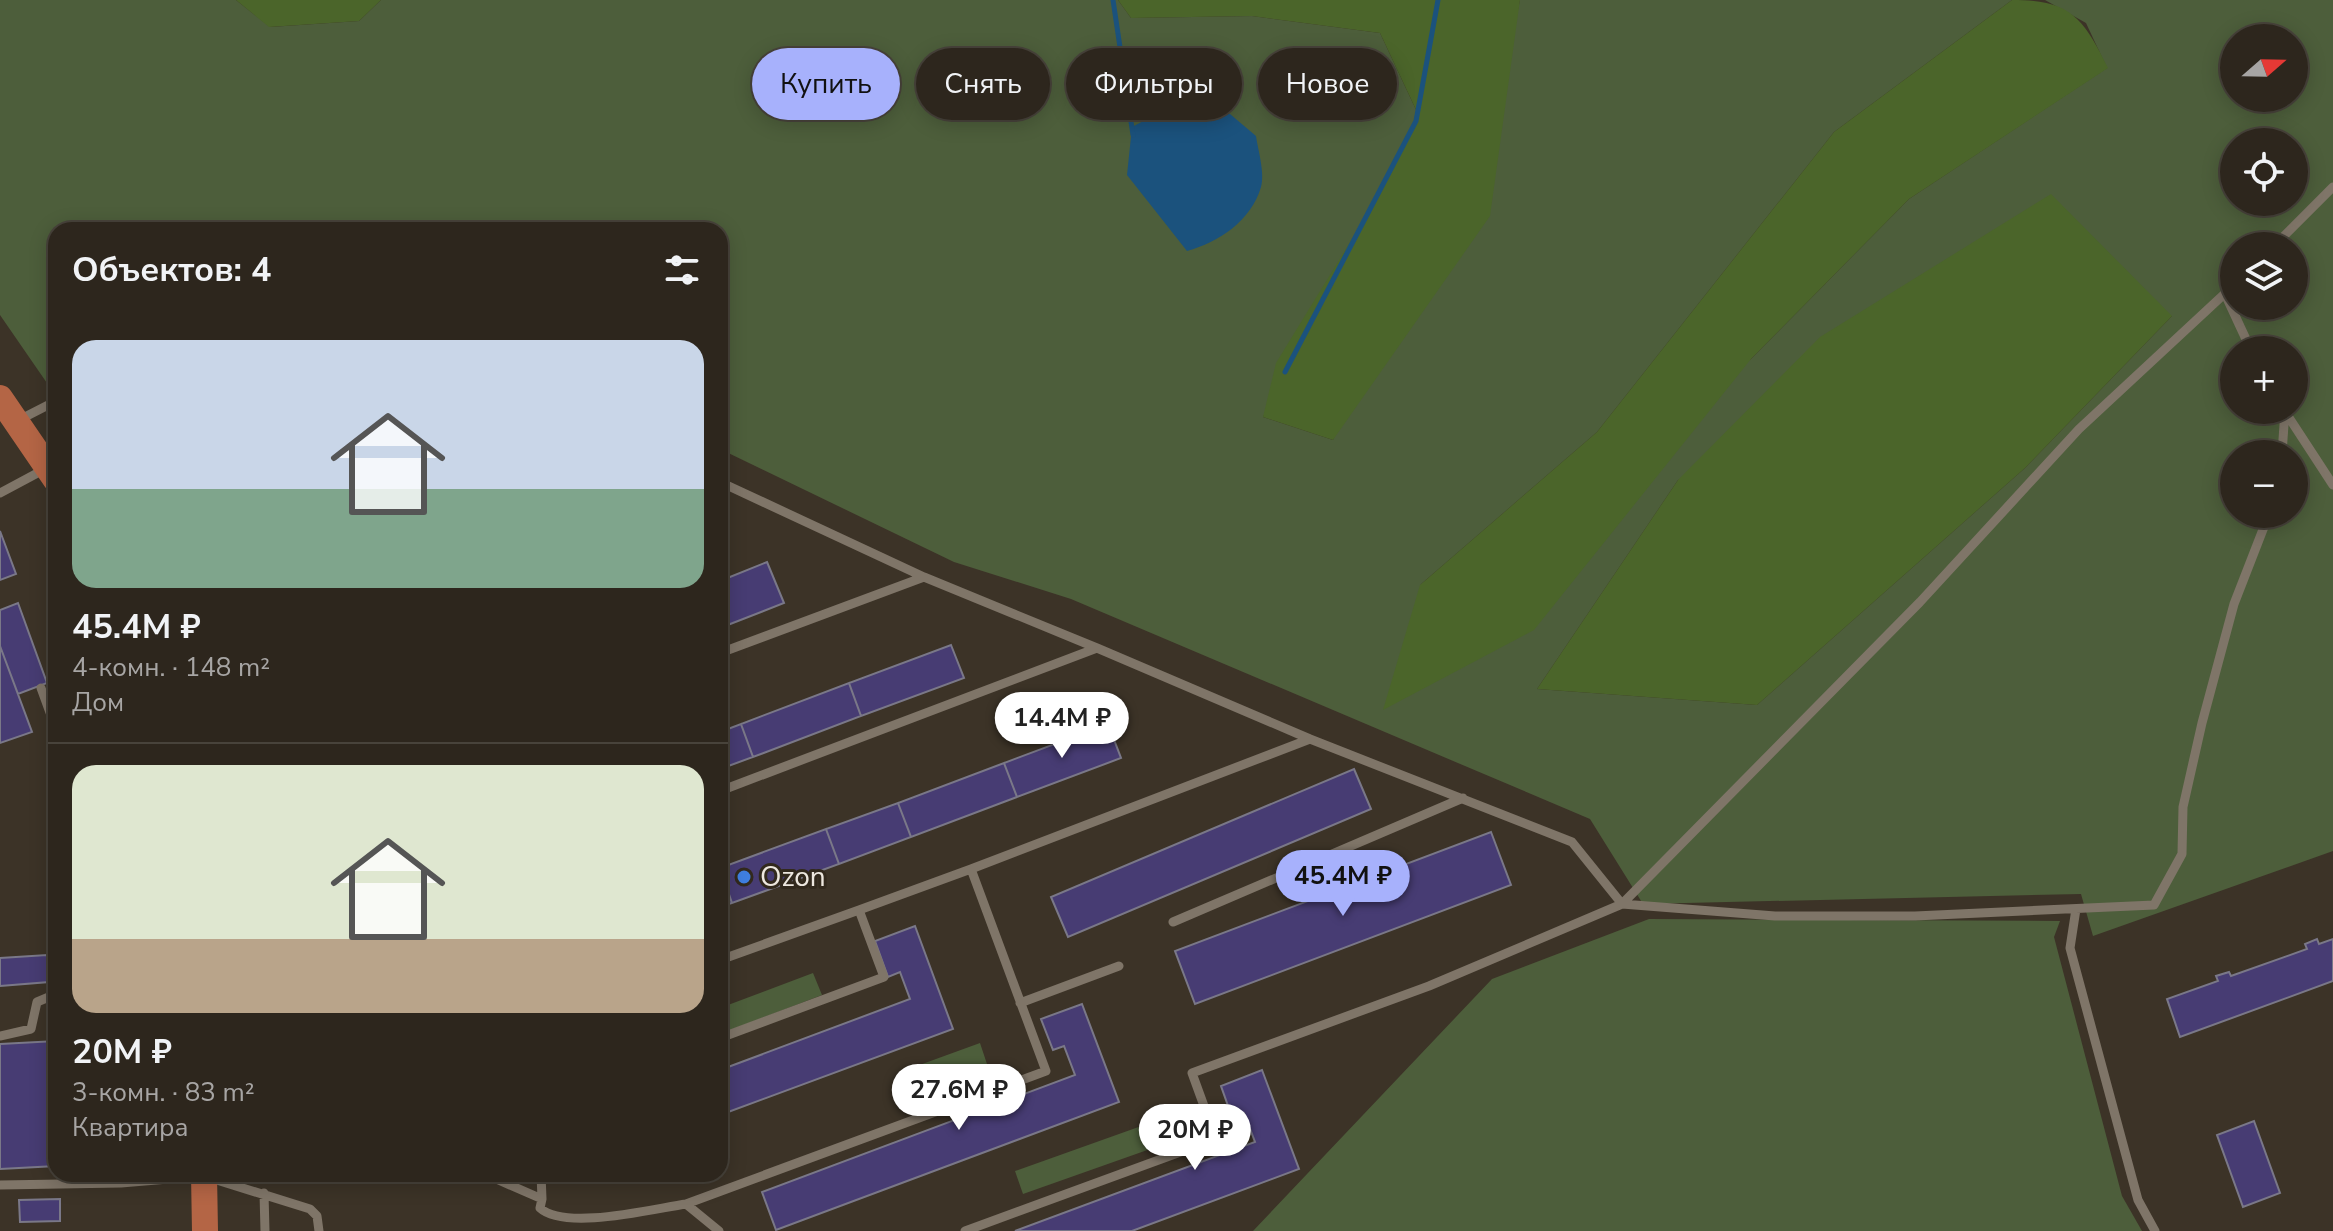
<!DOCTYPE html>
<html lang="ru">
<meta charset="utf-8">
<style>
body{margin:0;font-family:"Nunito Sans",sans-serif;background:#352e26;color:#f1f3f6;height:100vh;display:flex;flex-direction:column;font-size:30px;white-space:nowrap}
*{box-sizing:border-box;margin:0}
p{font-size:26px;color:#a7a5a4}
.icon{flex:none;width:44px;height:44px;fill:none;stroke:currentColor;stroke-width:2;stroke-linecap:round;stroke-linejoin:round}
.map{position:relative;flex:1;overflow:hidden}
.drawer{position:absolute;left:48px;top:222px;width:680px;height:960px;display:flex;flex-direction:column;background:#2d261d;border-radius:24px;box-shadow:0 4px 20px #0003,0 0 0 2px #48433b}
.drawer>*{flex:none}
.hud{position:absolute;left:752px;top:48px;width:760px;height:72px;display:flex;gap:16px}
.needle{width:52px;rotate:70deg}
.buttons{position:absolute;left:2220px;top:24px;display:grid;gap:16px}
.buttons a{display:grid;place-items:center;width:88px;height:88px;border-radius:50%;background:#2d261d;box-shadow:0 4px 20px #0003,0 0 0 2px #48433b;font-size:40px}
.price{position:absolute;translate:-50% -68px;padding:0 18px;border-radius:28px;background:#fff;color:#222;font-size:26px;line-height:52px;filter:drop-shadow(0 2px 4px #0008)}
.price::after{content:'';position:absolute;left:50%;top:48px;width:24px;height:18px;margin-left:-12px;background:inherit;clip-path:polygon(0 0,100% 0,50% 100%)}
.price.selected{background:#a7b1fc;color:#111}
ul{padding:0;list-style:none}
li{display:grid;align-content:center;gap:16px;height:424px;padding:0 24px}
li+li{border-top:2px solid #48433b}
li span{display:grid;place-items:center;height:248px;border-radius:24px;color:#555}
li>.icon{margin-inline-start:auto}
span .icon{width:144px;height:144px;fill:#fffc;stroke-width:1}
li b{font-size:34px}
h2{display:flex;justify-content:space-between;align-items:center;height:96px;padding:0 24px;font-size:34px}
.tag{padding:0 28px;border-radius:36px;background:#2d261d;box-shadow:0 4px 20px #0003,0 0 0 2px #48433b;font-size:28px;line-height:72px}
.tag.selected{background:#a7b1fc;color:#111}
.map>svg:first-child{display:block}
.green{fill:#4d5e3b;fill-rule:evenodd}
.forest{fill:#4b652a}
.water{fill:#1b527d}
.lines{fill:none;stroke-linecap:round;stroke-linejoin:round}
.stream{stroke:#1b527d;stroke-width:5}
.building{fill:#473c73;stroke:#7a7888;stroke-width:2}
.lane{stroke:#7f7568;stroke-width:9}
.primary{stroke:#b46545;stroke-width:26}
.shop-dot{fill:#3f7fe0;stroke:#32291d;stroke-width:3}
.labels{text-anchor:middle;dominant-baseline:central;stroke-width:6;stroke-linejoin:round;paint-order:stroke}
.poi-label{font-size:28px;fill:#ede7df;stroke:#32291d;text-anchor:start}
</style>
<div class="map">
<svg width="2333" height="1231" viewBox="0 0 2333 1231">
<rect width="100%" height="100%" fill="#3c3327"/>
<path class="green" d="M0,0h236l34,27 89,-6 22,-21h737l13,18 121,-2 128,17 38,81 -155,303 70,23 179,-402 8,-38h492l-178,132 -237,300 -177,153 331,-226 158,-160 198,-131 -21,-45 -41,-23h288v851l-240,85 -12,-42 -438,10 -53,-85 -519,-220 -117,-37 -234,-113v-219h-664v154l-7,2 -49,-71zM2234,38h60v60h-60zM2234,142h60v60h-60zM2234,246h60v60h-60zM2172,316l-147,152 -268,237 -220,-16 141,-209zM2234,350h60v60h-60zM2234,454h60v60h-60z
M1649,919l411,2 -6,16 68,259 20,35h-889l239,-252z
M813,973l9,22 -102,39v-26z
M980,1043l8,24 -66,23 -8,-23z
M1161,1119l9,23 -147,52 -8,-23z"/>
<path class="forest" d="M236,0h145l-22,21 -90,6z
M1118,0h402l-30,216 -157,224 -70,-23 13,-54 101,-165 41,-84 -38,-81 -128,-17 -121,2z
M2012,0c59,0 71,18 96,68l-199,131 -158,160 -217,271 -151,80 37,-125 177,-153 237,-300z
M2051,194l121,122 -147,152 -268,237 -220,-16 141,-209 142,-143z"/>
<path class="water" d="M1170,107l60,7 26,22c2,14 9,37 5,51 -10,34 -42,55 -74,64l-60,-76 5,-48z"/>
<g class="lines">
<path class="stream" d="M1113,0l20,135
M1285,372l131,-251 22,-121"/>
</g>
<path class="building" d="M0,531l16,43 -16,6z
M767,562l17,41 -64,25v-47z
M18,603l29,80 -29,11 -18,-48v-36z
M951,645l13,33 -103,38 -12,-33z
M0,646l32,86 -32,11z
M849,683l12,33 -108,41 -12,-33z
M741,724l12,33 -33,12v-37z
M1108,724l13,34 -104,39 -13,-34z
M1004,763l13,34 -106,40 -13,-34z
M1354,769l17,40 -303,128 -17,-40z
M898,803l13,34 -72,27 -13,-35z
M826,829l13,35 -107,39 -12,-35z
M1491,832l20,53 -316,119 -20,-53z
M720,871l12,32 -12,4z
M915,926l38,103 -233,86v-45l190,-71 -10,-27 -12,5 -13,-36z
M2317,939l2,5 14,-5v42l-153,56 -13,-38 51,-18 -2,-5 13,-4 2,4 76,-27 -2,-5z
M47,955l2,27 -49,4v-28z
M1082,1004l37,98 -343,128 -14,-38 313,-117 -11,-29 -11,4 -12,-31z
M56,1041v125l-56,3v-125z
M1262,1070l37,99 -167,62h-117l240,-89 -11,-29 -12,4 -11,-31z
M2254,1121l26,72 -37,14 -26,-72z
M60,1199v22l-40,1 -1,-22z"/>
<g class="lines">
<path class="lane" d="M2274,246l59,-59
M2225,294l26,56
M2284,410l49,75
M17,421l39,-20
M2282,454l3,-44
M720,482l204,95
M0,493l45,-24
M1097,648l213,91 262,103 50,62 153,12h140l239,-11 28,-51 1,-47 19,-84 32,-119 35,-90
M720,653l204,-76 173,71 -377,143
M41,688l15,41
M971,869l339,-130
M2076,909l-6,39 68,252 17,31
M1173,922l290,-124
M720,960l139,-50
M1020,1003l99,-37
M0,1036l31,-7 6,-27 19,-8
M485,1174l57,25 -1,-25
M0,1185l121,-2 83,-7 106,33 7,7 2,15
M264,1193l1,38
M542,1199l-2,9c25,23 112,1 146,-4l33,27
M686,1204l360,-133 -75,-202 -112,41 25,67 -164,61
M965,1231l251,-92 -24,-66 237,-87 193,-82 298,-302 159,-173 155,-144"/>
<path class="primary" d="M0,398l56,82
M204,1174l1,57"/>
</g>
<circle class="shop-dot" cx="744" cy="877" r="8"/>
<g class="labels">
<g class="poi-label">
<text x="760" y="877">Ozon</text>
</g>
</g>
</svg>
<div class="buttons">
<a><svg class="needle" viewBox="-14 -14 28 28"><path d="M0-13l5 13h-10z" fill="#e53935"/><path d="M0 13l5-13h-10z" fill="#a7a5a4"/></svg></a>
<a><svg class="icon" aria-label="locate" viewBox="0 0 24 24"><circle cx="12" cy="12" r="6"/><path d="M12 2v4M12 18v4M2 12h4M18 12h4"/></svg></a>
<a><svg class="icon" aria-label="layers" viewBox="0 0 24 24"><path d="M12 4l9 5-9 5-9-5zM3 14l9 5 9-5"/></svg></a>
<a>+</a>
<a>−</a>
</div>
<b class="price" style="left:1062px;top:760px">14.4M ₽</b>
<b class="price selected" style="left:1343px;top:918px">45.4M ₽</b>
<b class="price" style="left:959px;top:1132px">27.6M ₽</b>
<b class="price" style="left:1195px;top:1172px">20M ₽</b>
<div class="hud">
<a class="tag selected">Купить</a>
<a class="tag">Снять</a>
<a class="tag">Фильтры</a>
<a class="tag">Новое</a>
</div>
<section class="drawer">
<h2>Объектов: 4<svg class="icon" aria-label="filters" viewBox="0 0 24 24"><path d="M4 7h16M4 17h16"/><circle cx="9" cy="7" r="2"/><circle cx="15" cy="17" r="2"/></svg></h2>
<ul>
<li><span style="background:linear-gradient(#c9d6e8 60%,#7fa58c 0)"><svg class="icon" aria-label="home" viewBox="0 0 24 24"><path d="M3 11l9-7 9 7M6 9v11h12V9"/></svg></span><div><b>45.4M ₽</b><p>4-комн. · 148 m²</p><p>Дом</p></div></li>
<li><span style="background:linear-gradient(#dfe7d0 70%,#b9a48a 0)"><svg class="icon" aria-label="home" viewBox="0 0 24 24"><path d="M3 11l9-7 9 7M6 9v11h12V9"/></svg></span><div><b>20M ₽</b><p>3-комн. · 83 m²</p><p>Квартира</p></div></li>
</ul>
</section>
</div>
